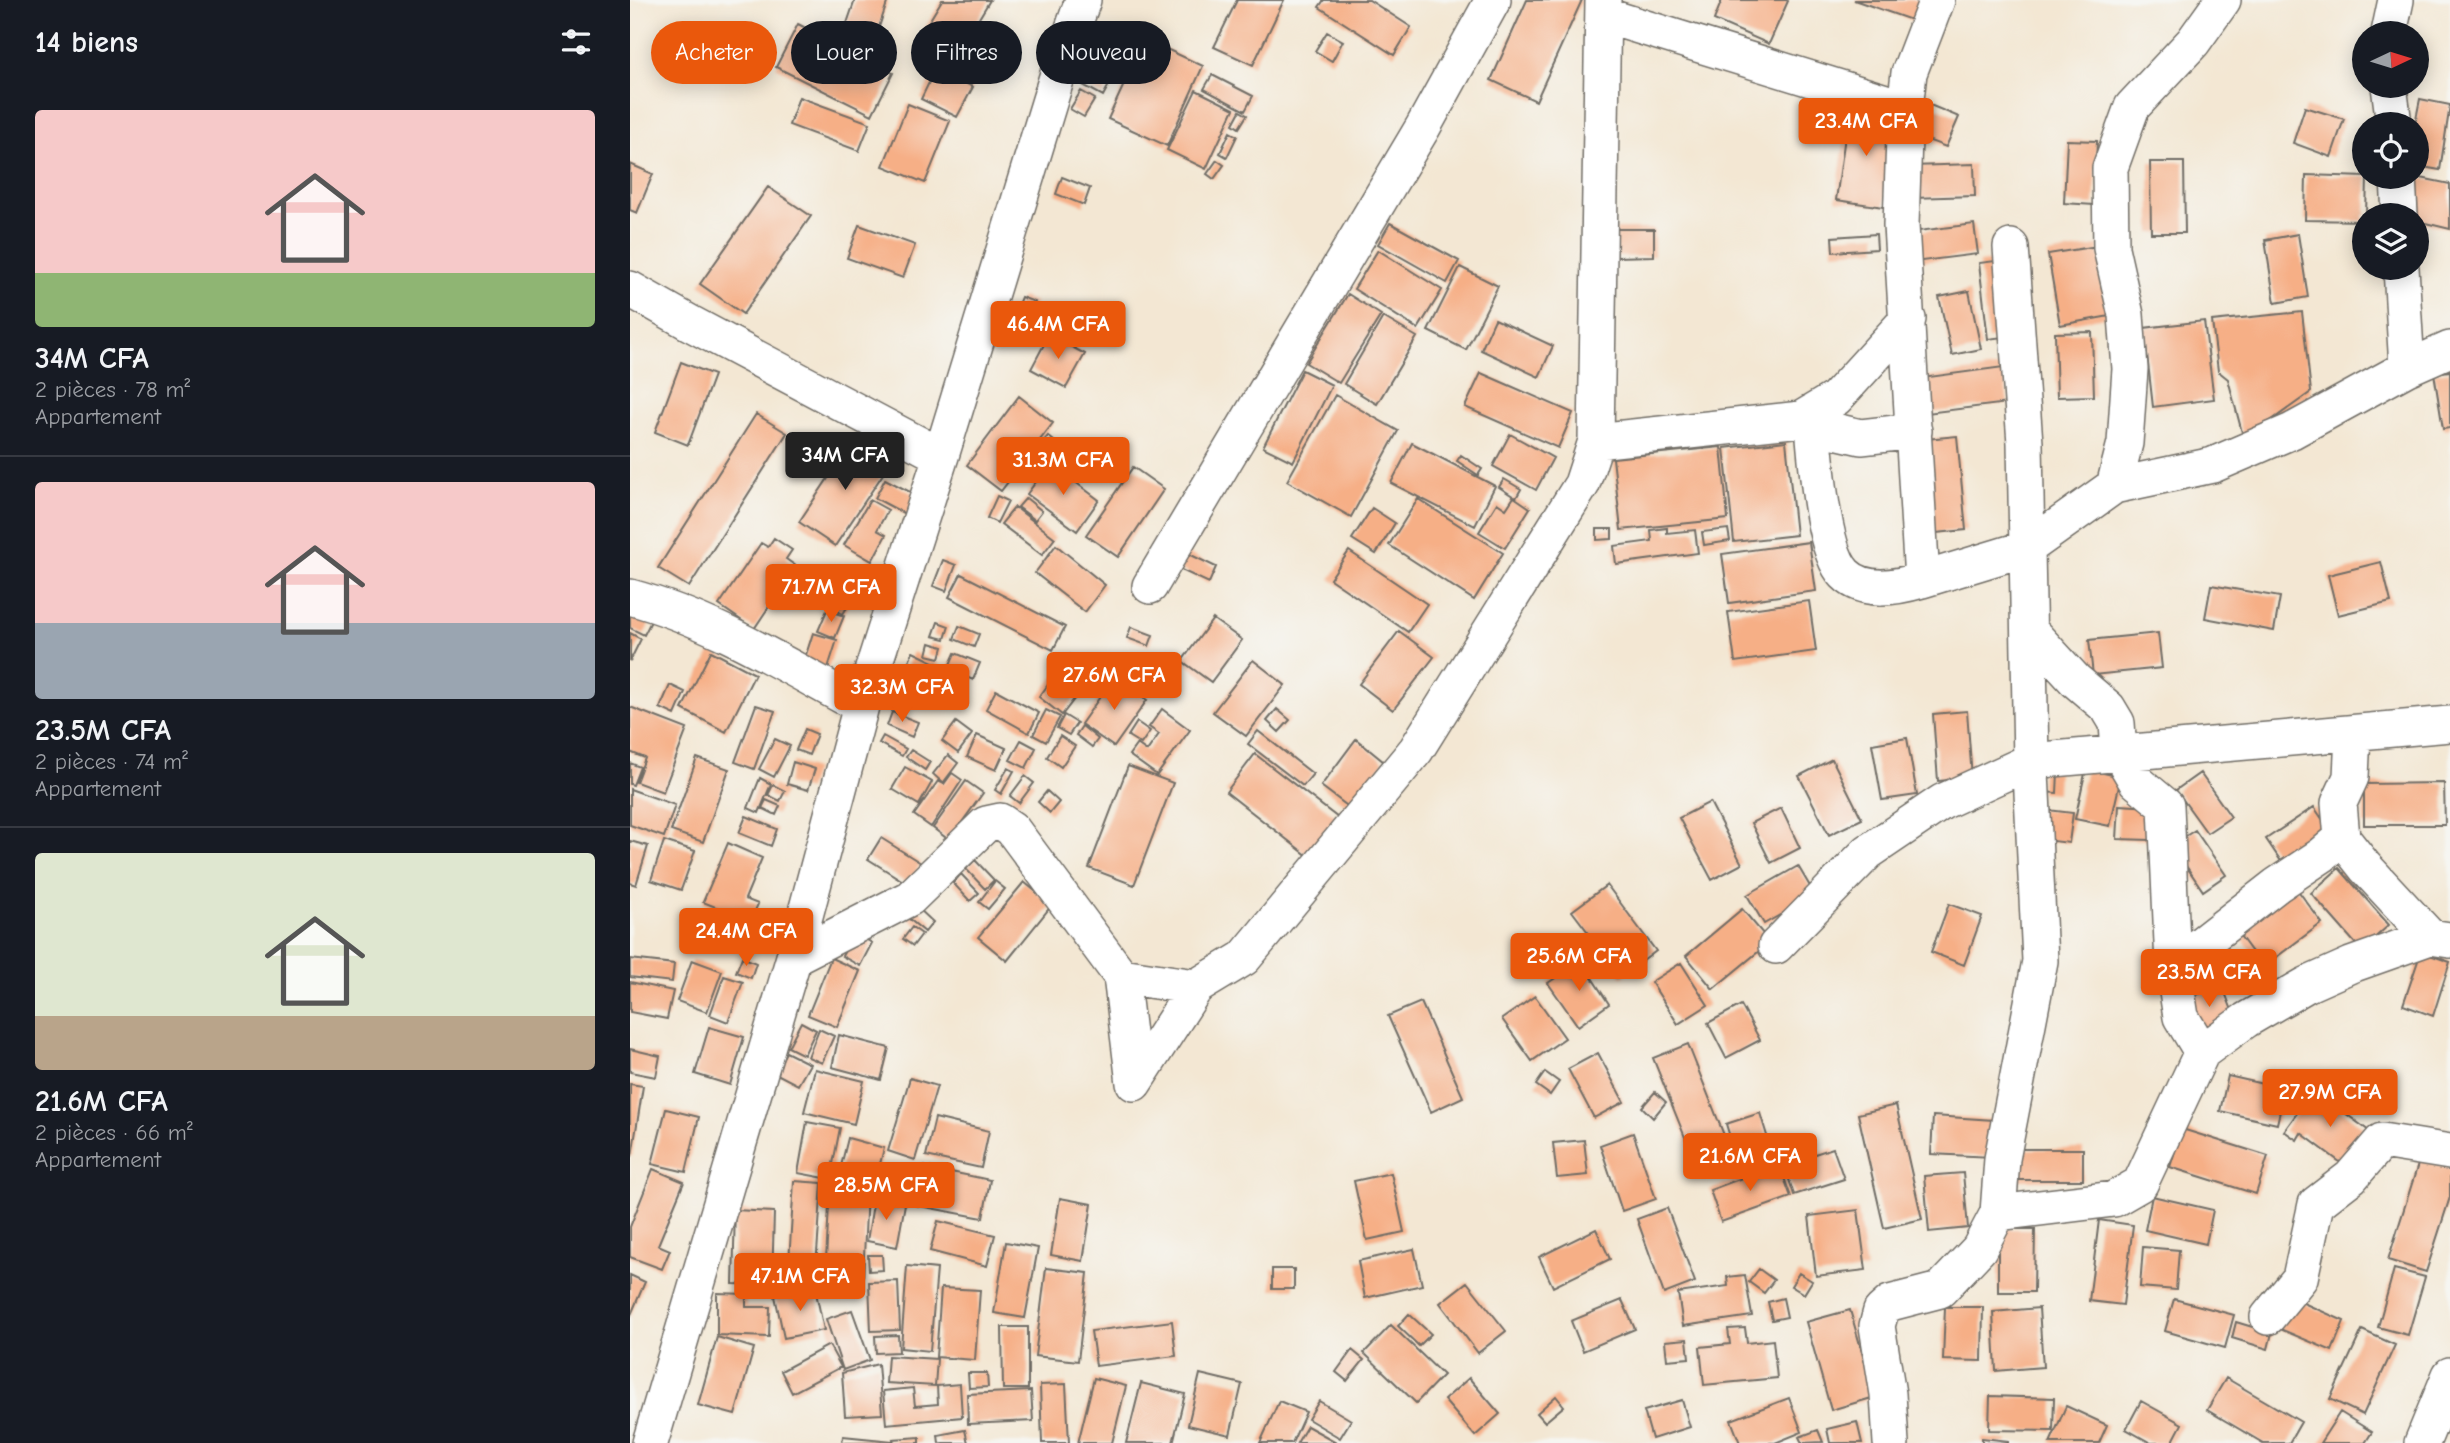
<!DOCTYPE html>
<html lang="fr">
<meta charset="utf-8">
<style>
body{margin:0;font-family:"Comic Neue",sans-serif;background:#20242c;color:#f1f3f6;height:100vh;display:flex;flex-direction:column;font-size:26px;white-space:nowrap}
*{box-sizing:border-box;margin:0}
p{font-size:23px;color:#9ea1a6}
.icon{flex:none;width:38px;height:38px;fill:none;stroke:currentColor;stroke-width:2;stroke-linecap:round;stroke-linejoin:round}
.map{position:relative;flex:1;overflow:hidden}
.sheet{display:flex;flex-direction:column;background:#171b24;width:630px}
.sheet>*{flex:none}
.guide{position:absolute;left:21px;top:21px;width:665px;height:63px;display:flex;gap:14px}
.needle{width:46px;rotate:86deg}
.tools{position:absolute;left:1722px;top:21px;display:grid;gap:14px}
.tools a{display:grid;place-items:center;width:77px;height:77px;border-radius:50%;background:#171b24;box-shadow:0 4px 18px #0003;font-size:35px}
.price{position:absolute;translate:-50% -60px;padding:0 16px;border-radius:7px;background:#ea580c;color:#fff;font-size:23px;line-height:46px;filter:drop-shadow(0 2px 4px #0008)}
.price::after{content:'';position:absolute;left:50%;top:42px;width:21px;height:16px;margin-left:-10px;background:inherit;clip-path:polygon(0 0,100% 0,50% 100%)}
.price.selected{background:#222;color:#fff}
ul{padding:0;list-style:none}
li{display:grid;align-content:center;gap:14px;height:371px;padding:0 35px}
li+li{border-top:2px solid #363941}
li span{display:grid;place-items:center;height:217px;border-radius:7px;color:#555}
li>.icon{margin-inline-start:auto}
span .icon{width:126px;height:126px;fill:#fffc;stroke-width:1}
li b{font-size:30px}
h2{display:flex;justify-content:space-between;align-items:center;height:84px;padding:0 35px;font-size:30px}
.tag{padding:0 24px;border-radius:32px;background:#171b24;box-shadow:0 4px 18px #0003;font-size:24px;line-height:63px}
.tag.selected{background:#ea580c;color:#fff}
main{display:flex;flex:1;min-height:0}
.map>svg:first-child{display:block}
.building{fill:#f6af86}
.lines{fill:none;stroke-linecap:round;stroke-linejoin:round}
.minor-casing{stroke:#716d66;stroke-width:38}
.minor{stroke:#fff;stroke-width:35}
</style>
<main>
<section class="sheet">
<h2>14 biens<svg class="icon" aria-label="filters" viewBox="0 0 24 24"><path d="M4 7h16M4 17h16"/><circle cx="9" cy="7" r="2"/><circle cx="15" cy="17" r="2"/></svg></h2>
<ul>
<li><span style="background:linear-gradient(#f6c9c9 75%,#8fb573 0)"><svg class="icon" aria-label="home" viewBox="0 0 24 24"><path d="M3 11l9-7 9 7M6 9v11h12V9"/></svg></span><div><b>34M CFA</b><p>2 pièces · 78 m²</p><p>Appartement</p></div></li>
<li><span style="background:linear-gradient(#f6c9c9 65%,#9aa5b1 0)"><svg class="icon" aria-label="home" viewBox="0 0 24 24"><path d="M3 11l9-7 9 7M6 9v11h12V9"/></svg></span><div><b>23.5M CFA</b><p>2 pièces · 74 m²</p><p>Appartement</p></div></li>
<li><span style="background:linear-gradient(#dfe7d0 75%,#b9a48a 0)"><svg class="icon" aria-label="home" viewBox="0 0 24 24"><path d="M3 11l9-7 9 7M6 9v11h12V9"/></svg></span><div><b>21.6M CFA</b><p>2 pièces · 66 m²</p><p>Appartement</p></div></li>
</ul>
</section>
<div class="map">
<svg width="1820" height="1443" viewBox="0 0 1820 1443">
<rect width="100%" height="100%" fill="#f6f6f2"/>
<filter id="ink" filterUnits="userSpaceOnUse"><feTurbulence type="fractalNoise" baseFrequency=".0143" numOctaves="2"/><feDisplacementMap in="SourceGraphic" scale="14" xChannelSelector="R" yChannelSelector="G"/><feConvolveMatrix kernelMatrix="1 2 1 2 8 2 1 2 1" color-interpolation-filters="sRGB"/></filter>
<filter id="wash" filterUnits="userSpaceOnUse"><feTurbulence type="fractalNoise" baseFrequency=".00686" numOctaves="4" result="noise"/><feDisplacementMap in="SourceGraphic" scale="28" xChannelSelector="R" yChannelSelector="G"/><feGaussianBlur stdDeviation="1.57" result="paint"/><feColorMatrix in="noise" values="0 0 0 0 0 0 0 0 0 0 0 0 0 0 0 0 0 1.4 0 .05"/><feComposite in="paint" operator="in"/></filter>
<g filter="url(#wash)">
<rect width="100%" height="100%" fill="#f3e7d3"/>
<g id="blocks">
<path class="building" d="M225,0h33l-15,45 -30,-10z
M312,0h48l-33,55 -35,-22z
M607,0h47l-31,65 -39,-18z
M694,0h45l42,27 -17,28 -75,-48z
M897,0h55l-46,101 -45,-21z
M1092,0h64l2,1 -19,43 -55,-24z
M1224,0h70l-7,22z
M168,24l95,49 -21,42 -96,-48z
M697,32l16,9 -11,20 -17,-10z
M515,39l58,27 -36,80 -59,-27z
M466,61l20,11 -13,24 -20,-11z
M306,68l37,19 -16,30 -36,-18z
M582,75l41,21 -8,15 -41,-22z
M566,90l38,19 -28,60 -39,-19z
M451,91l14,8 -11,18 -14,-8z
M169,97l71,26 -11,28 -70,-26z
M1790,99l30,6 -10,65 -23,-4 -2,-42z
M278,104l42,17 -25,62 -42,-17z
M1300,105l29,12 -13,30 -29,-11z
M1675,107l39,12 -13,38 -38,-14z
M1219,108l47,7 -12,92 -48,-7z
M610,111l7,4 -8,13 -6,-4z
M600,132l7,4 -10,21 -7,-4z
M1437,140l30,1 -3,64 -30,-2z
M587,160l7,5 -10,14 -7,-5z
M1520,162h34l1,71h-34z
M0,164l23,10 -16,39 -7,-3z
M1344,164l1,32 -63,2 -1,-32z
M1676,175l61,2 -1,38h-2v6l-59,-1z
M432,177l28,11 -6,17 -28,-11z
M1786,177l34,7v45l-33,-8v-6h-10z
M138,187l43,29 -68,98 -43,-30z
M760,223l69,38 -12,22 -69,-39z
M1344,224l4,30 -64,8 -4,-30z
M229,225l56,20 -12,33 -56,-20z
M986,229h38v27l-38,1z
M1246,234l1,15 -44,3 -1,-15z
M1668,234l10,63 -33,6 -10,-63z
M1468,246l12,70 -50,9 -12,-71z
M748,250l64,40 -24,39 -64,-40z
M1365,261l9,76 -16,2 -9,-76z
M830,267l38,19 -32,64 -38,-19z
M1339,291l12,58 -29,6 -13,-58z
M718,294l33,21 -42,68 -33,-20z
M391,297l14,5 -5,16 -15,-6z
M1672,312l9,80 -67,48 -16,-61 -10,-8 -6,-50z
M753,317l34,20 -40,67 -33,-20z
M865,319l58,27 -14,31 -58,-27z
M1574,321l10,78 -61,8 -9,-79z
M1462,332l2,64 -37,1 -2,-64z
M419,335l36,19 -19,34 -35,-19z
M51,362l33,13 -26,70 -33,-13z
M1373,367l5,36 -89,11 -5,-35z
M672,370l30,15 -39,77 -30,-15z
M1820,371v57l-7,1 -9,-56z
M851,373l92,40 -15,35 -93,-41z
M705,395l63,36 -47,86 -64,-36z
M389,396l34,27 -52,68 -34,-26z
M126,414l31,19 -98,154 -31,-19z
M880,434l43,24 -17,32 -43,-24z
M418,436l12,10 -16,19 -12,-10z
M1327,436l9,94 -40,4 -10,-94z
M225,438l36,24 -56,84 -36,-24z
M1156,441l10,94 -62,7 -10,-94z
M782,443l83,43 -20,40 -84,-43z
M265,447l11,7 -5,7 -11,-7z
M1091,447l7,72 -107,11 -8,-72z
M831,455l21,14 -4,6 -21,-14z
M420,463l49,37 -22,31 -50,-37z
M503,467l31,22 -46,68 -32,-22z
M255,479l31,16 -9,20 -32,-17z
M874,479l17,10 -5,9 -17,-11z
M367,496l11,5 -11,22 -10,-5z
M884,497l16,11 -25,40 -26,-16 18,-29 9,6z
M396,498l16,13 -7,9 -17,-13z
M788,499l85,54 -29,47 -85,-55z
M240,500l18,10 -11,20 9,5 -14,26 -28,-16z
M385,507l40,31 -13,17 -41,-31z
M742,508l23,15 -19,31 -24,-15z
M1037,528v5l28,-3 3,23 -82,11 -2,-18 38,-5 -1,-11z
M967,529h15v10l-15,1z
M1098,529l2,12 -26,4 -2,-13z
M144,538l18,12 -6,9 10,7 -42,63 -35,-24 42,-62 7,4z
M1179,542l7,49 -87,12 -7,-49z
M426,545l49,40 -20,27 -50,-39z
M719,551l78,53 -19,28 -78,-53z
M557,553l29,14 -7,16 -30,-14z
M313,560l13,5 -10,26 -13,-5z
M1751,562l10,40 -53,13 -10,-40z
M211,568l20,11 -6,10 -20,-12z
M331,574l104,53 -12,23 -104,-53z
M234,577l7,4 -7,12 -7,-4z
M212,583l15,8 -14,23 -14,-8z
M1581,585l69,12 -6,34 -69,-13z
M1179,601l7,50 -81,11 -7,-50z
M0,608l22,11 -8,16 -14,-7z
M197,610l17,6 -9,22 -17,-7z
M583,619l29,21 -31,42 -29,-21z
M308,622l11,4 -4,13 -12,-3z
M329,626l20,8 -5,13 -20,-8z
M501,627l22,8 -4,11 -22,-8z
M769,631l35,26 -41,53 -34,-26z
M0,633l11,6 -11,22z
M183,633l24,7 -9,28 -24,-7z
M1528,633l4,35 -69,7 -4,-35z
M300,643l13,4 -3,11 -13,-3z
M81,651l44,23 -29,58 -44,-23z
M283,652l27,13 -8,17 -27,-13z
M325,653l25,10 -7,17 -25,-11z
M440,655l24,18 -32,42 -23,-18z
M623,660l32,25 -39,51 -33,-24z
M484,677l33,23 -33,47 -33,-23z
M40,685l15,7 -10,23 -15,-7z
M366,690l43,23 -10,20 -43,-24z
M126,705l19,6 -21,58 -19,-7z
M0,707l57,22 -24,63 -27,-10 9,-24 -15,-6z
M532,709l28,21 -33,45 -28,-20 8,-11 10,7 12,-17 -10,-7z
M647,709l13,11 -11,12 -12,-11z
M416,710l14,7 -14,25 -13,-7z
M1337,711l5,67 -34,3 -5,-67z
M262,712l26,10 -6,15 -25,-11z
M434,715l13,8 -8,12 -12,-7z
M326,722l16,12 -14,19 -16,-12z
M507,722l13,9 -9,13 -13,-8z
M452,726l16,13 -6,8 -16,-12z
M175,729l12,5 -8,21 -13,-5z
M628,731l55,43 -10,12 -55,-42z
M347,735l29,13 -10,22 -29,-13z
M253,736l23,13 -4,7 -23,-13z
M430,736l15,10 -14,21 -14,-10z
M1277,738l10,57 -35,5 -10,-56z
M145,739l15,7 -16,31 -15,-8z
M726,739l28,23 -34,46 -29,-22z
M391,740l15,8 -10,20 -16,-8z
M281,750l19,12 -5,8 -19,-13z
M625,754l83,64 -30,38 -82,-64z
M318,755l10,8 -15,20 -10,-9z
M67,758l32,11 -26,73 -32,-11z
M1202,759l30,60 -33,16 -30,-59z
M163,762l22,7 -7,21 -21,-6z
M0,763l10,4 -7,18 -3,-1z
M498,766l45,17 -39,102 -45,-17z
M275,767l27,15 -13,23 -27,-16z
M378,768l6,3 -13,23 -6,-4z
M1456,769l35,8 -11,49 -35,-7z
M1412,771l16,1 -1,21 -16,-1z
M322,773l10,7 -31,47 -17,-12 24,-34 6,3z
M1570,773l31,44 -24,16 -31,-43z
M395,776l9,7 -15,20 -9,-7z
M130,778l11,6 -12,29 -11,-5z
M336,781l17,12 -34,47 -16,-12z
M1814,783l1,42h-81v-41z
M143,785l12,6 -5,10 -12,-6z
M0,789l45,16 -11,32 -34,-12z
M417,791l12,11 -9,11 -12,-11z
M136,800l14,6 -4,9 -14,-7z
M1080,802l32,62 -30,16 -33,-62z
M1489,805l33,2 -1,33 -34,-1z
M1684,807l19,28 -48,32 -19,-28z
M1151,808l19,40 -29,15 -20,-40z
M1410,809l33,4 -4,30 -33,-4z
M116,816l31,13 -6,17 -32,-13z
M1565,830l31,45 -23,16 -31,-46z
M251,838l40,25 -13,21 -40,-25z
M0,841l18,5 -12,39 -6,-2z
M34,841l31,10 -14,39 -30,-10z
M98,843l34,15 -17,41 13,5 -13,29 -14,-6 5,-12 -33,-13z
M345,860l19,20 -9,9 -19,-20z
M1168,866l17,29 -51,29 -17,-29z
M1709,868l50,57 -28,25 -50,-57z
M331,874l18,19 -9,8 -17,-18z
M365,881l10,8 -17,20 -9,-7z
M394,882l28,23 -45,56 -29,-24z
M977,885l49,66 -34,26 -50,-66z
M1664,885l28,38 -59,44 -28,-38z
M1319,904l33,12 -18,49 -33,-13z
M287,907l16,15 -8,10 -17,-14z
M1112,909l28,33 -57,47 -27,-33z
M282,927l10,7 -9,12 -10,-7z
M225,933l17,10 -12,23 -18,-10z
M1791,952l29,10 -17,54 -30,-11z
M112,957l14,6 -5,15 -15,-6z
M201,958l29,13 -23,56 -29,-12z
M0,959l44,5 -2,18 -42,-5z
M62,960l30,11 -15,41 -30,-11z
M951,961l28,43 -31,22 -30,-43z
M1051,963l27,42 -30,19 -27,-42z
M94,976l19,6 -15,40 -18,-7z
M0,982l43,9 -6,28 -37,-7z
M1592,985l13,33 -39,15 -12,-33z
M905,996l30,42 -33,23 -30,-42z
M791,1002l42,95 -32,15 -43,-96z
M1111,1005l19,35 -34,18 -18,-35z
M171,1022l15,8 -12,25 -16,-8z
M79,1027l35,10 -14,48 -35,-11z
M189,1029l15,7 -12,27 -14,-6z
M209,1035l50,13 -8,32 -49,-13z
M1058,1044l41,104 -34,14 -42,-104z
M0,1049l30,7 -4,21 -26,-5z
M156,1052l24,12 -12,21 -23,-12z
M968,1053l26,49 -30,16 -26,-49z
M185,1069l49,12 -10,43 -50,-12z
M915,1072l14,10 -9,13 -14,-10z
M1598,1076l57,13 -8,35 -57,-13z
M280,1078l27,8 -22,74 -27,-9z
M0,1084l13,2 -11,70h-2z
M1684,1090l59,44 -25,34 -47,-35 -4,7 -13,-9z
M1025,1092l11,10 -13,16 -11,-11z
M1266,1105l26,114 -38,9 -26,-114z
M36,1109l33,8 -13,55 -34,-8z
M1130,1113l8,26 -34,11 -8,-26z
M1303,1116l61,4 -2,37 -61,-3z
M305,1118l54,13 -8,37 -55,-12z
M177,1122l33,6 -10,51 -32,-6z
M1552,1129l86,27 -12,38 -86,-27z
M1003,1133l23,66 -34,12 -22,-66z
M218,1138l36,10 -8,32 -36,-10z
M954,1140l4,35 -31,3 -4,-35z
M1203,1148l11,31 -50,16 -10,-31z
M1387,1149h66v31h-66z
M1790,1158l30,10v29l-24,75 -38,-12z
M1149,1164l12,33 -70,25 -11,-32z
M292,1166l68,14 -7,38 -69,-13z
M23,1169l31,13 -26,63 12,5 -8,19 -32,-12v-30z
M761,1173l13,59 -37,8 -13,-59z
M1333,1173l5,55 -39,4 -5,-56z
M164,1181l28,2 -7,98 -27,-2z
M200,1188l37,2 -4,89 -38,-1z
M1522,1196l61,14 -7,34 -61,-14z
M244,1198l31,6 -8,43 -30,-6z
M430,1198l32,6 -9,57 -32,-6z
M1037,1208l28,74 -31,12 -27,-75z
M105,1210l39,2 -2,73 -39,-1z
M1228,1210l8,60 -50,6 -7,-60z
M1469,1220l34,5 -10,80 -34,-4z
M308,1221l57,14 -8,31 -57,-15z
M966,1229l14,30 -57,28 -14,-30z
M1368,1229h37l-1,63h-36z
M376,1242l32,6 -13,70 -31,-5z
M1513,1247l36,3 -3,40 -36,-3z
M784,1249l8,36 -57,13 -7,-37z
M238,1255h14l1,15 -14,1z
M277,1266l30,3 -7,82 -29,-3z
M416,1268l42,5 -10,88 -43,-5z
M642,1269h22v20h-22z
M1129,1269l15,11 -10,13 -15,-11z
M1764,1269l31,8 -17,58 -30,-8z
M1169,1273l13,8 -8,13 -13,-8z
M0,1275l15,7 -15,35z
M1115,1275l7,41 -69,10 -5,-33 50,-7 -1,-9z
M268,1281l2,49 -29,1 -2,-49z
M837,1282l39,49 -28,22 -38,-50z
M185,1288l9,42 -40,8 -9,-42z
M311,1288l39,2 -5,70 -39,-3z
M87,1293l29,1v13h24l-1,30 -52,-2z
M1153,1298l4,19 -15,3 -4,-18z
M1662,1298l52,23 -12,30 -52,-22z
M1544,1299l60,16 -9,33 -60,-17z
M992,1300l13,29 -52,22 -12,-30z
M1315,1307h38l-1,54 -39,-1z
M1409,1308l4,59 -47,4 -3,-59z
M222,1310l18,50 -27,10 -17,-51z
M1220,1310l25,87 -44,13 -25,-88z
M779,1314l22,20 -12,12 -21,-20z
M542,1321l4,35 -80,10 -5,-35z
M1606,1322l36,11 -4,16 -36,-11z
M761,1325l52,50 -27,28 -52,-50z
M372,1327h26v62h-25z
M1115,1328l2,15 26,-3 4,38 -73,7 -4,-38 30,-3 -2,-15z
M1732,1330l33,15 -32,70 -33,-16z
M268,1335l1,17 -23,1 -1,-17z
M87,1337l37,11 -19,67 -37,-10z
M1057,1339l2,19 -22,2 -2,-19z
M199,1345l12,22 -49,26 -11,-22z
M722,1350l12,10 -17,21 -11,-9z
M258,1356l49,3 -2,27 -49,-3z
M248,1364l4,50 -37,2 -3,-43z
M338,1373h19l1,14 -19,1z
M570,1374l42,10 -12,51 -42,-10z
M464,1378l32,8 -14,57h-34z
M839,1378l31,36 -25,22 -31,-36z
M1596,1378l75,44 -12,21h-26l-56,-33z
M511,1383l44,11 -12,49h-47z
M330,1384l2,33 -76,7 -3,-33 30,-3 2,18 23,-2 -1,-18z
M436,1384l3,59h-27l-2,-58z
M401,1391l2,30 -65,3 -1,-30z
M926,1396l8,10 -19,16 -8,-9z
M1360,1396l64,2 -1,33 -64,-1z
M1159,1398l13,34 -27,11h-35l-9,-23z
M1052,1400l8,27 -38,12 -8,-28z
M649,1401l27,11 -14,31h-32z
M689,1401l32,19 -11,18 -32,-19z
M1511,1401l41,23 -10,19h-21l-25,-14z
M1436,1406l41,19 -8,18h-49z
M1710,1412l32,20 -7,11h-45z
M1227,1422l5,21h-32l-3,-14z
M677,1426l31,17h-41z
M335,1430l3,13h-29l-1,-8z
M1188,1430l5,12 -21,1 -3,-6z
M213,1436l49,5v2h-50z
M290,1437v6h-26l-1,-4z
M1352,1438l26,3v2h-26z"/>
</g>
</g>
<g filter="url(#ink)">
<use href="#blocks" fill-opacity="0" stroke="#716d66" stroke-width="2"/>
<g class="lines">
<g class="minor-casing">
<path id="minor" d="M1307,0l-28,73 -4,35 -4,117 21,355 105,-32 87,-62 99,-21 79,-34 115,-63 43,-19
M973,15l302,93
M1759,33l7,-33
M1759,86l5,38
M1768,177l2,38
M1381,247l14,196 6,318
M1771,268l6,100
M0,289l60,34 251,133
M1171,419l12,7 48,11 53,-6
M1183,426c3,33 9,125 32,148 20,20 53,13 77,6
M966,441l205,-22 35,-21 72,-79
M1484,486l11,-43 5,-74 -4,-54 -15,-67 -1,-80 22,-61 61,-65 30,-42
M520,586l273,-459 70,-127
M0,597c82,22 157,69 231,109
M1400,631l45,49 33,28 9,15 2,29 17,29 30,25 7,160 8,51 21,35
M1712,838l23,29 65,70
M1146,946l92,-94 74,-50 89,-41 419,-37
M164,957l116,-59 76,-74 14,-3 12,8 109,147 75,11 48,-29 172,-208 166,-266 14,-43 7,-441
M1543,966l104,-81 45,-30 20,-17 -3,-35 12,-26 2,-43
M491,976l13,107
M504,1083l62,-96
M1368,1213l4,-54 38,-198 -9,-189
M1638,1317l32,-39 16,-74 35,-27 31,-36 68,11
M20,1443l144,-486 67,-251 80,-250 123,-402 19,-54
M1261,1443l-3,-49 -11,-68 4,-15 9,-8 50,-13 39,-41 19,-36 116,-14 26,-15 62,-132 44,-32 60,-35 45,-20 79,-28 20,3
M1792,1443l28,-68"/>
</g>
<use href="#minor" class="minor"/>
</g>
</g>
</svg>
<div class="tools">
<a><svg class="needle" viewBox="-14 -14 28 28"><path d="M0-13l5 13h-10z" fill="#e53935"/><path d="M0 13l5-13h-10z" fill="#9ea1a6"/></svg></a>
<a><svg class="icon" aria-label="locate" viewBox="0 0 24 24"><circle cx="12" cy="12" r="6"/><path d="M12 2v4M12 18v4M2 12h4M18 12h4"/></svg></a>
<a><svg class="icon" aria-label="layers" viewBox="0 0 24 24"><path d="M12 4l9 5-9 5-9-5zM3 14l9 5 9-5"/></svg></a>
</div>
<b class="price" style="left:1236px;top:158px">23.4M CFA</b>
<b class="price" style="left:428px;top:361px">46.4M CFA</b>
<b class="price selected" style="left:215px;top:492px">34M CFA</b>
<b class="price" style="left:433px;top:497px">31.3M CFA</b>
<b class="price" style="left:201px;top:624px">71.7M CFA</b>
<b class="price" style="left:484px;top:712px">27.6M CFA</b>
<b class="price" style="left:272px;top:724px">32.3M CFA</b>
<b class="price" style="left:116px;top:968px">24.4M CFA</b>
<b class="price" style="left:949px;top:993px">25.6M CFA</b>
<b class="price" style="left:1579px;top:1009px">23.5M CFA</b>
<b class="price" style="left:1700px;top:1129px">27.9M CFA</b>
<b class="price" style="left:1120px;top:1193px">21.6M CFA</b>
<b class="price" style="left:256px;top:1222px">28.5M CFA</b>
<b class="price" style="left:170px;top:1313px">47.1M CFA</b>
<div class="guide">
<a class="tag selected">Acheter</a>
<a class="tag">Louer</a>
<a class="tag">Filtres</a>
<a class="tag">Nouveau</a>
</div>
</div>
</main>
